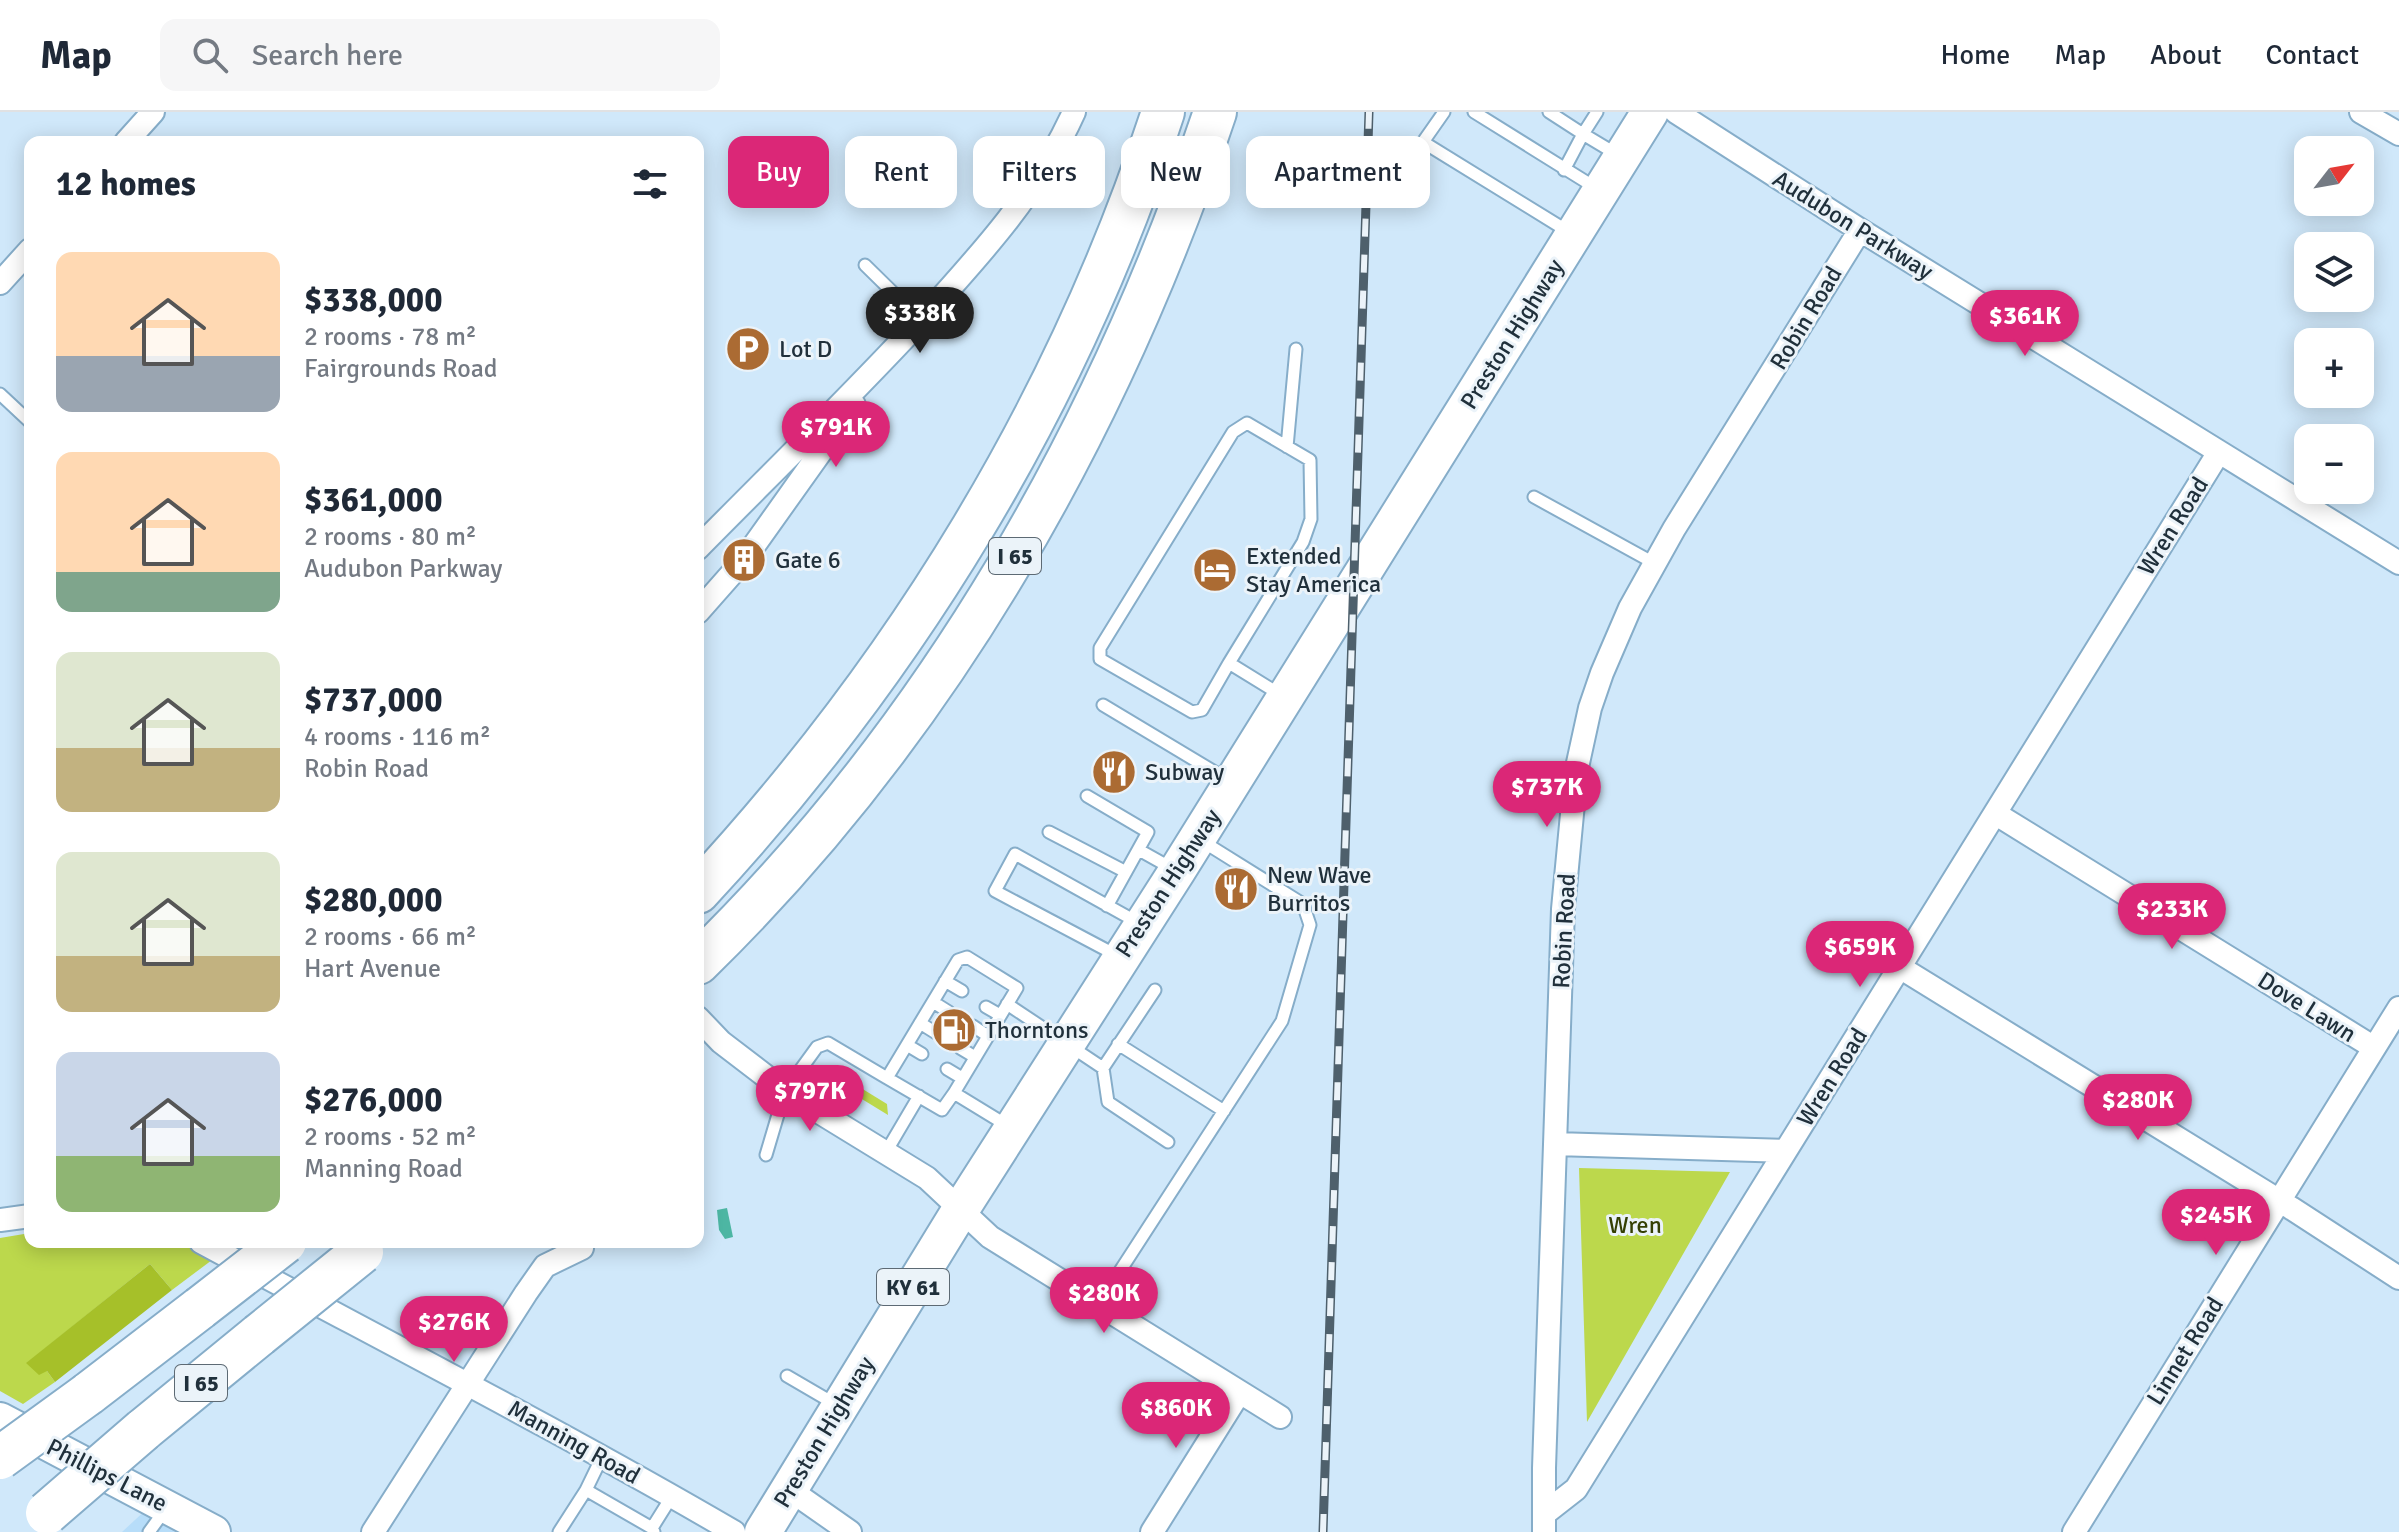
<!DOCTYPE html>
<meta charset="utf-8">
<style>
body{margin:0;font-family:Signika,sans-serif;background:#f6f6f7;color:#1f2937;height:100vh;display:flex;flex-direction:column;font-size:30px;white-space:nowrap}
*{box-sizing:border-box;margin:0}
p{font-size:26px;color:#747a83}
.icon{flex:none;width:44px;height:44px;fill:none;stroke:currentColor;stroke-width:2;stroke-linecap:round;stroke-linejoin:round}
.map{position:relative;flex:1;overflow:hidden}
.panel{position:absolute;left:24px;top:24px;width:680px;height:1112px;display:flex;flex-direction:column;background:#fff;border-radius:16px;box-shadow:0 4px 20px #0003}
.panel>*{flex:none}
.hud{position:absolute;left:728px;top:24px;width:760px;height:72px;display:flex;gap:16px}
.needle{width:52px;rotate:59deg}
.buttons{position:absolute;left:2294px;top:24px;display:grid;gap:16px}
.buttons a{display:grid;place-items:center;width:80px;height:80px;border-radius:16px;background:#fff;box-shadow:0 4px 20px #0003;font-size:40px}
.price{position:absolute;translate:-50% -68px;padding:0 18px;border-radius:28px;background:#db2777;color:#fff;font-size:26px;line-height:52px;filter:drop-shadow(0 2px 4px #0008)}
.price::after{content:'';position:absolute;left:50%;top:48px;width:24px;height:18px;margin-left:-12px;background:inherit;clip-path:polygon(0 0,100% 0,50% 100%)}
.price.on{background:#222;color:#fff}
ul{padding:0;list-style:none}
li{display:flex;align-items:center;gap:24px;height:200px;padding:0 32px}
li span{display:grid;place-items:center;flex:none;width:224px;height:160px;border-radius:16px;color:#555}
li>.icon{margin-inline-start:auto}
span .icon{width:96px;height:96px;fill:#fffc;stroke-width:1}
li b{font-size:34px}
h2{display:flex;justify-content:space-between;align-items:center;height:96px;padding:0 32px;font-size:34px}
.chip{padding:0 28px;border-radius:16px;background:#fff;box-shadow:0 4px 20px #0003;font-size:28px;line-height:72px}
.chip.on{background:#db2777;color:#fff}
header{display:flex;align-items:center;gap:48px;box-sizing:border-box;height:112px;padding:0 40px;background:#fff;border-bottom:2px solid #e0e1e3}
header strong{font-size:38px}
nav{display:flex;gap:44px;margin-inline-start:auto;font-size:28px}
.search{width:560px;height:72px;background:#f6f6f7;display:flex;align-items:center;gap:20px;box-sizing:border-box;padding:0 28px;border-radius:16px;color:#747a83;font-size:30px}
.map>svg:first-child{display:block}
.built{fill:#b7ddf9}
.green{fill:#bcd84c}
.forest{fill:#a6c029}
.water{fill:#4db6a3}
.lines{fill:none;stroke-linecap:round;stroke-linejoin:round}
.lane-casing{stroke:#86adc9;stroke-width:15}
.street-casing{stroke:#86adc9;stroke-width:26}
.secondary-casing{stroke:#86adc9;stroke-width:36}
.primary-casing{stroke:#86adc9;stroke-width:40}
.highway-casing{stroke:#86adc9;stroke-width:46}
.lane{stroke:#fff;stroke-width:11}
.street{stroke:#fff;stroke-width:22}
.secondary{stroke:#fff;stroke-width:32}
.primary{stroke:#fff;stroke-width:36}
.highway{stroke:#fff;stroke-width:42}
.rail-casing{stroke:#4e606c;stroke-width:9}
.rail{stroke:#ebf3f9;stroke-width:6;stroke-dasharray:18;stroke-linecap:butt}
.highway-bridge-casing{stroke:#86adc9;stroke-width:46;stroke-linecap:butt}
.highway-bridge{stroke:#fff;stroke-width:42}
.labels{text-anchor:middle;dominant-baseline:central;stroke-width:6;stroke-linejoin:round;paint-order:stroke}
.shield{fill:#ebf3f9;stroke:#5d6a74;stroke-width:2}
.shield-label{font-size:22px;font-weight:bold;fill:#20303b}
.street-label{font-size:24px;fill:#20303b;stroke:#ebf3f9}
.poi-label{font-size:24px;fill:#20303b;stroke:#ebf3f9;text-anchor:start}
.park-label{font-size:24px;fill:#354004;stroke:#ebf3f9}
</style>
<header>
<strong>Map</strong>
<div class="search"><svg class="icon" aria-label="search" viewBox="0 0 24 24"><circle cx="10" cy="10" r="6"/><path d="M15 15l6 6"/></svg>Search here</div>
<nav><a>Home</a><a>Map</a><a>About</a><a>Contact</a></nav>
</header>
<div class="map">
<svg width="2399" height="1420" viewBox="0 0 2399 1420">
<rect width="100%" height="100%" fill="#d0e8fa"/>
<path class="built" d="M149,1395l45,25h-72z"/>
<path class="green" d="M830,957l57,35 1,11 -67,-41z
M1579,1056l151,4 -143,250z
M30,1121v9h158l28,15 -44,33 -22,-26 -123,99 20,8 8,11 -32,22 -23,-13v-153z"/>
<path class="forest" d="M150,1152l22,26 -117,92 -8,-11 -8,4 -13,-12z"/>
<path class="water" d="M727,1096l6,29 -8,2 -6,-9 -2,-20z"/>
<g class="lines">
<g class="lane-casing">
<path id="lane" d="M1444,0l-21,30 146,90
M1474,0l122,76
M1549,0l34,22 -19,36
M1597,0l-14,22 35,21
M865,153l56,55
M0,282l30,28
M1287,335l9,-98
M1534,385l120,66
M1229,551l-27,47 -10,2 -92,-53v-11l133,-216 14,-9 63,37 1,59 -8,23 -74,121 52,32
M1103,593l125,75
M1087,684l61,36 -41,74
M1049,720l77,40
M1139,738l34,19
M1116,843l-121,-64 20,-37 122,68
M945,869l17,10
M933,890l16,10
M1007,892l96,64 5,34 60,40
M986,895l14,8
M920,911l16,10
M973,914l15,10
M1118,932l106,67
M907,933l15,9
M960,936l15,9
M1103,956l52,-78
M947,957l15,9
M954,981l-12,17 -55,-32 71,-118 9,-3 50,31 -63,105 54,33
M886,1040l33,-56
M766,1043l19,-64 32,-44 11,-4 59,35
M1098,1193l184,-284 28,-96 -7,-21 -101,-63
M787,1264l48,28
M586,1378l16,-33
M652,1416l20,-32
M149,1420l16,-22
M559,1420l27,-42 66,38 2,4"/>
</g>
<g class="street-casing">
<path id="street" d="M1676,0l184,118 539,333
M2361,0l38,22
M126,30l27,-30
M0,171l30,-33
M698,436c76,-77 153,-152 226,-231 58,-64 114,-125 150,-205
M698,500l45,-51 111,-156
M1996,702l377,233
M1901,856l390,240 108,70
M698,906l23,24 64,49 142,87 63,59 290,180
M1555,1032l230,7
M0,1108l30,-4
M201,1130c178,96 358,188 533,290
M790,1378l60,42
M1544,1402v-46l19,-559 13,-137 14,-64 12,-35 28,-65 44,-79 186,-299
M373,1420l153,-239 19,-27 37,-18
M1152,1420l87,-139
M1544,1420v-18l32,-25 643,-1037
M2074,1420l325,-524"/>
</g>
<g class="secondary-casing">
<path id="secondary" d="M0,1307l214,113"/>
</g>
<g class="primary-casing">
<path id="primary" d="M763,1420l198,-323 216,-338 473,-759"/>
</g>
<g class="highway-casing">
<path id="highway" d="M698,780c208,-224 370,-488 465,-780
M698,851c241,-235 411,-534 517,-851
M88,1282l112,-86
M143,1318l116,-95"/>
</g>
<use href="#lane" class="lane"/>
<use href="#street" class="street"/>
<use href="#secondary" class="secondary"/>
<use href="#primary" class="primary"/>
<use href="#highway" class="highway"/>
<g class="rail-casing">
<path id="rail" d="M1323,1420l46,-1420"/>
</g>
<use href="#rail" class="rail"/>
<g class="highway-bridge-casing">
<path id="highway-bridge" d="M200,1196l85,-66
M259,1223l103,-83
M0,1346l88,-64
M47,1401l96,-83"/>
</g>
<use href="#highway-bridge" class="highway-bridge"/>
</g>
<defs>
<g id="parking-disc" transform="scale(2.3)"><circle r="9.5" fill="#ab6b33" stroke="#ebf3f9"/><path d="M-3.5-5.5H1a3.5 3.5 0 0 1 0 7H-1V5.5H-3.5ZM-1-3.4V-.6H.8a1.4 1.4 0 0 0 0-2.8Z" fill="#fff"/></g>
<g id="building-disc" transform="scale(2.3)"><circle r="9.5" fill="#ab6b33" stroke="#ebf3f9"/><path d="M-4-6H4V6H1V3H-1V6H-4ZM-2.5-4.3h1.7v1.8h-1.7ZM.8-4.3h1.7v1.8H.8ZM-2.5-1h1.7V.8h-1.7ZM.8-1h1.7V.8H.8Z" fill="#fff"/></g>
<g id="hotel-disc" transform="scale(2.3)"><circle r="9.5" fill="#ab6b33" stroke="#ebf3f9"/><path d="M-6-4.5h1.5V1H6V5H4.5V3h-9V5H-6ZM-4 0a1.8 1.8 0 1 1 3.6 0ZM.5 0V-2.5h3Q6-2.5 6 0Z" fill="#fff"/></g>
<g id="restaurant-disc" transform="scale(2.3)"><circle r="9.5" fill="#ab6b33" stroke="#ebf3f9"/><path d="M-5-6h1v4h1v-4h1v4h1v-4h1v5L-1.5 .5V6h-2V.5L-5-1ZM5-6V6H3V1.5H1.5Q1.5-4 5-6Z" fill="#fff"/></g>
<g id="fuel-disc" transform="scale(2.3)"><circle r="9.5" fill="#ab6b33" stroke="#ebf3f9"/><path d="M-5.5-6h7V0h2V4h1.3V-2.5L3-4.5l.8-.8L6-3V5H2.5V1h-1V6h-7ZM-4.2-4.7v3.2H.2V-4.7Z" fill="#fff"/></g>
</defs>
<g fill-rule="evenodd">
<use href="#parking-disc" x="748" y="237"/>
<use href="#building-disc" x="744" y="448"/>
<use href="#hotel-disc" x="1215" y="458"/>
<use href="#restaurant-disc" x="1114" y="660"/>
<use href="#restaurant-disc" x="1236" y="777"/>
<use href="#fuel-disc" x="954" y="918"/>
</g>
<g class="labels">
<g class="shield">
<rect x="989" y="426" width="52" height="36" rx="6"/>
<rect x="877" y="1157" width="72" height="36" rx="6"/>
<rect x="175" y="1253" width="52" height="36" rx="6"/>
</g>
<g class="shield-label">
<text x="1015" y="444">I 65</text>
<text x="913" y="1175">KY 61</text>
<text x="201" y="1271">I 65</text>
</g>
<g class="street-label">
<text transform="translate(1853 113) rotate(32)">Audubon Parkway</text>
<text transform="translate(1806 206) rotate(-59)">Robin Road</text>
<text transform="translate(1512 222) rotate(-58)">Preston Highway</text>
<text transform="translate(2173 414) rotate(-58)">Wren Road</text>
<text transform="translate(1168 771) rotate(-57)">Preston Highway</text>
<text transform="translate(1564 819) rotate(-87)">Robin Road</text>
<text transform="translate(2307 895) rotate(32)">Dove Lawn</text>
<text transform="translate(1832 965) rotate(-58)">Wren Road</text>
<text transform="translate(2185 1239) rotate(-58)">Linnet Road</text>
<text transform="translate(824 1320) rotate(-59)">Preston Highway</text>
<text transform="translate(574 1330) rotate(29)">Manning Road</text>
<text transform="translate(107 1363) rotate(27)">Phillips Lane</text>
</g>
<g class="poi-label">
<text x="779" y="237">Lot D</text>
<text x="1246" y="444">Extended<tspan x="1246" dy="28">Stay America</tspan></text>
<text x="775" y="448">Gate 6</text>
<text x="1145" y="660">Subway</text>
<text x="1267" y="763">New Wave<tspan x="1267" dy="28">Burritos</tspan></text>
<text x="985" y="918">Thorntons</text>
</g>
<g class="park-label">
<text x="1635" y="1113">Wren</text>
</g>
</g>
</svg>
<div class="buttons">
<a><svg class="needle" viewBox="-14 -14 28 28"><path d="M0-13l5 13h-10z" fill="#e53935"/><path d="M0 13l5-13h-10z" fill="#747a83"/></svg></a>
<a><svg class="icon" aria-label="layers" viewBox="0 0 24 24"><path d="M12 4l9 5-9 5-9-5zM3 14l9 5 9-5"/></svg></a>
<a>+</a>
<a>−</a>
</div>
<b class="price on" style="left:920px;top:243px">$338K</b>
<b class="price" style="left:2025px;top:246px">$361K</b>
<b class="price" style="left:836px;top:357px">$791K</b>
<b class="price" style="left:1547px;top:717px">$737K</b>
<b class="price" style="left:2172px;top:839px">$233K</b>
<b class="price" style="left:1860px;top:877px">$659K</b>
<b class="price" style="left:810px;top:1021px">$797K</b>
<b class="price" style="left:2138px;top:1030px">$280K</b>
<b class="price" style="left:2216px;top:1145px">$245K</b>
<b class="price" style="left:1104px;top:1223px">$280K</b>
<b class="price" style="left:454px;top:1252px">$276K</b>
<b class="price" style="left:1176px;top:1338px">$860K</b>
<div class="hud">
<a class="chip on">Buy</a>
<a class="chip">Rent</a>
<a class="chip">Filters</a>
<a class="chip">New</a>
<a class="chip">Apartment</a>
</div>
<section class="panel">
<h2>12 homes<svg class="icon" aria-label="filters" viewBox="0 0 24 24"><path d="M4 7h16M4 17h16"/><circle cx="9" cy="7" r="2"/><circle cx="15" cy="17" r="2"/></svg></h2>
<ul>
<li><span style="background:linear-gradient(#ffd9b3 65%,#9aa5b1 0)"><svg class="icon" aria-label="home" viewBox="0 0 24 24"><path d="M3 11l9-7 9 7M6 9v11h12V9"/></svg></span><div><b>$338,000</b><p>2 rooms · 78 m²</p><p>Fairgrounds Road</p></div></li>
<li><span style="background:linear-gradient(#ffd9b3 75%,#7fa58c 0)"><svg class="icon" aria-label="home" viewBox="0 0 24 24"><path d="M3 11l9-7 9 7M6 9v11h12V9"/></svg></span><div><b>$361,000</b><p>2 rooms · 80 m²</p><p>Audubon Parkway</p></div></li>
<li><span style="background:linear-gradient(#dfe7d0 60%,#c2b280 0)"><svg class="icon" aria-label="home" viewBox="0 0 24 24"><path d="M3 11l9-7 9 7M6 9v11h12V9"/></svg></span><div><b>$737,000</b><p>4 rooms · 116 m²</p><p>Robin Road</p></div></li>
<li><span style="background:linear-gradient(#dfe7d0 65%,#c2b280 0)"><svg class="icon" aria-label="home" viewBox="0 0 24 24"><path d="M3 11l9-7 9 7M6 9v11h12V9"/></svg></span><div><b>$280,000</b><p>2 rooms · 66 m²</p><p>Hart Avenue</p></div></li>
<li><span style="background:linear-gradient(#c9d6e8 65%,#8fb573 0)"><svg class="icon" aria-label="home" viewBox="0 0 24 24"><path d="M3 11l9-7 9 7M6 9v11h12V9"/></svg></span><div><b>$276,000</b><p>2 rooms · 52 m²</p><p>Manning Road</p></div></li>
</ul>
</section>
</div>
